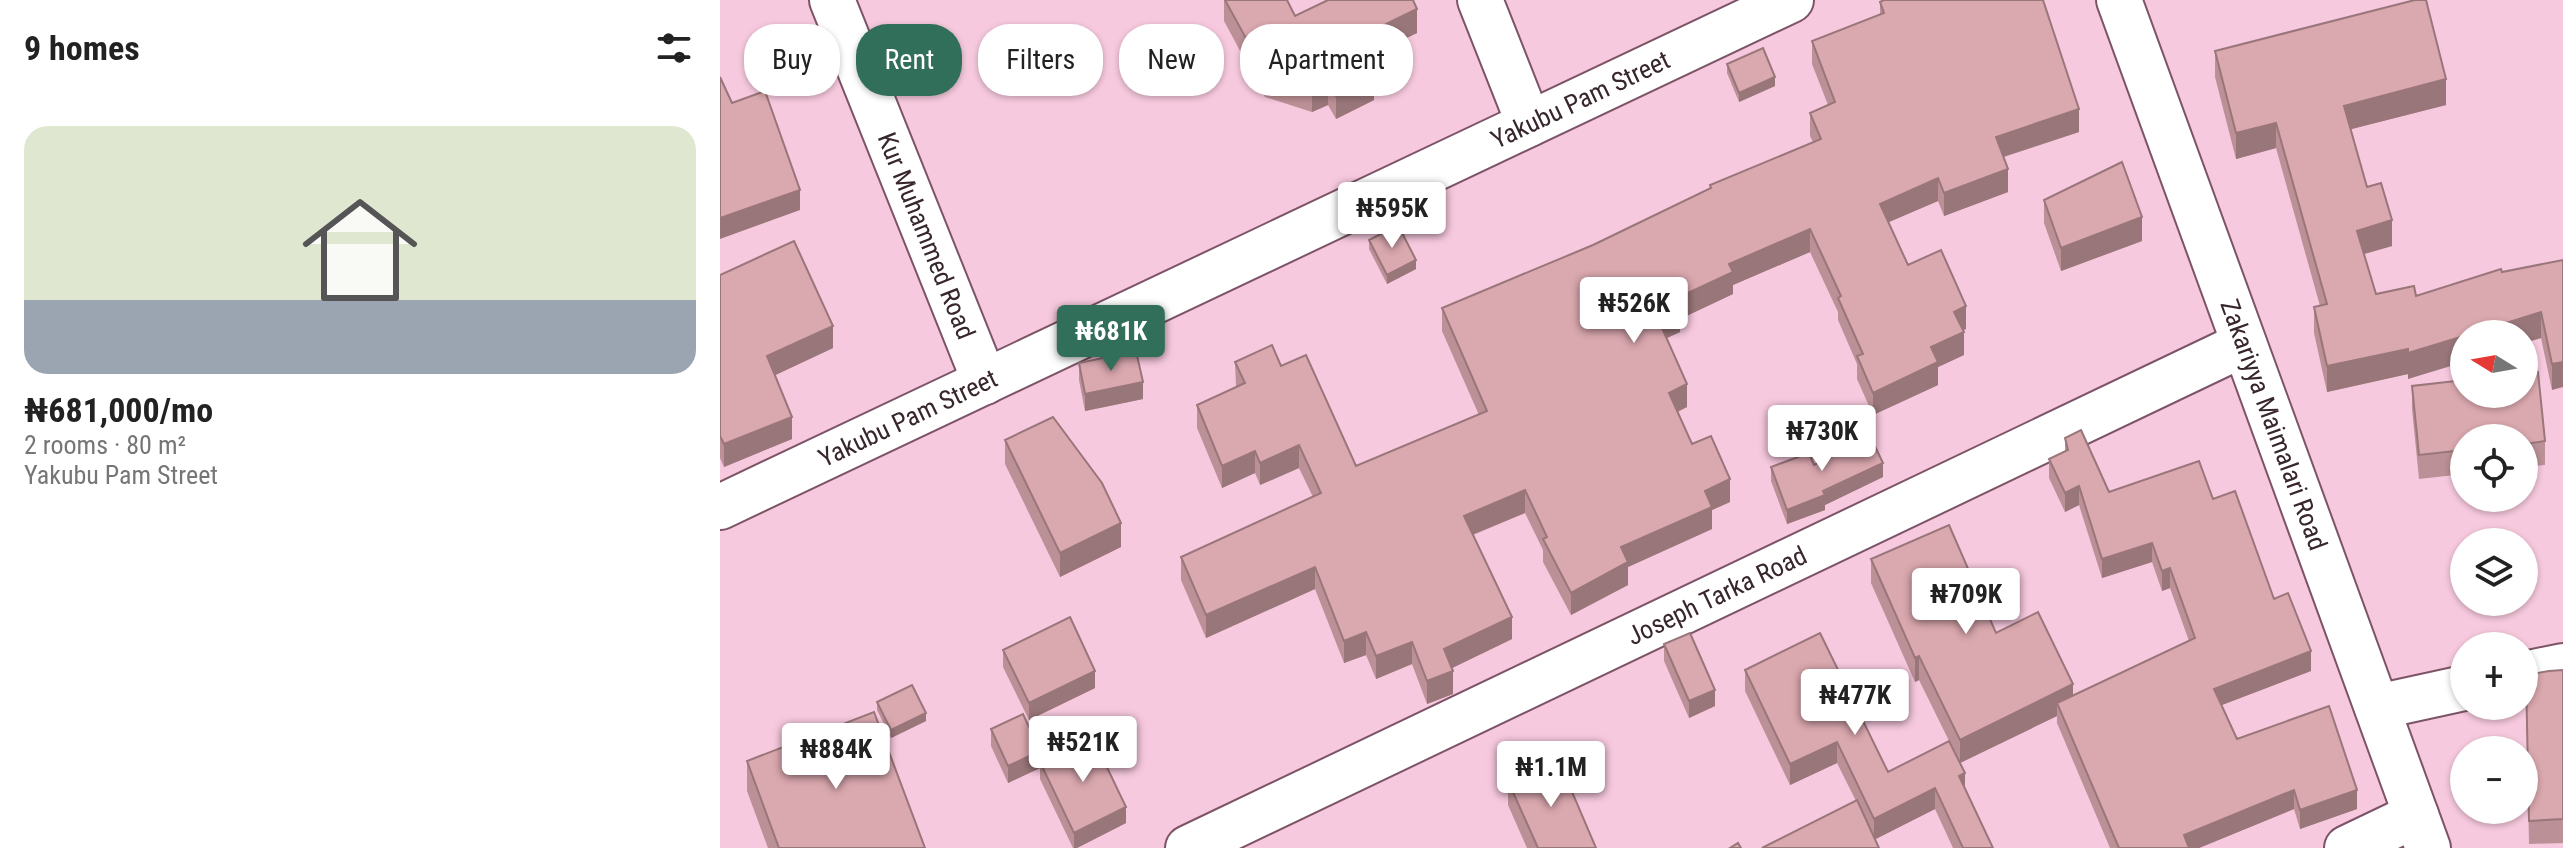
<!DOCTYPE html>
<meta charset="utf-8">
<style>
body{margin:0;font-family:"Roboto Condensed",sans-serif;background:#f6f6f6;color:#222;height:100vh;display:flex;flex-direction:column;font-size:30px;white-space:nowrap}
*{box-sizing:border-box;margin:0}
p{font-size:26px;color:#767676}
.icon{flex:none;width:44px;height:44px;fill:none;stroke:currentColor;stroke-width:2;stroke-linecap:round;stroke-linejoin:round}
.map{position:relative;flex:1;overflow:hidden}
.panel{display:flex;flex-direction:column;background:#fff;width:720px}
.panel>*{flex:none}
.top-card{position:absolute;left:24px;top:24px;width:760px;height:72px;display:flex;gap:16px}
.needle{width:52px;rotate:281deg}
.controls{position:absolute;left:1730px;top:320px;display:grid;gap:16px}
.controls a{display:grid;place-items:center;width:88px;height:88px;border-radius:50%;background:#fff;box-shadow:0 2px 6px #0004;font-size:40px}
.price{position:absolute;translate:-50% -68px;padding:0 18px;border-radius:8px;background:#fff;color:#222;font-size:26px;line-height:52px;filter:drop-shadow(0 2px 4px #0008)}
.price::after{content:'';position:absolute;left:50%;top:48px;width:24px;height:18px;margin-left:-12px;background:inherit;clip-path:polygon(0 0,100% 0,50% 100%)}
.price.active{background:#326f5b;color:#fff}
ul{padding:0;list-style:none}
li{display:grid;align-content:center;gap:16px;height:424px;padding:0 24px}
li span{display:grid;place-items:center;height:248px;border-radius:24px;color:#555}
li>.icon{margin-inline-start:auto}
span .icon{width:144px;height:144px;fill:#fffc;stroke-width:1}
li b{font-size:34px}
h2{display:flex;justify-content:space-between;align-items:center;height:96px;padding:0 24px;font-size:34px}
.pill{padding:0 28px;border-radius:32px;background:#fff;box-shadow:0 2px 6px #0004;font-size:28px;line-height:72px}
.pill.active{background:#326f5b;color:#fff}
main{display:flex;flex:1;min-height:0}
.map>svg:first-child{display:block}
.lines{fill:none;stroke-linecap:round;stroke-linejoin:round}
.minor-casing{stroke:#7c5467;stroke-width:48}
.minor{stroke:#fff;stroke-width:44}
.wall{fill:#bb9096}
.shaded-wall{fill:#99767a}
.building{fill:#daa8af;stroke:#99767a;stroke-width:2}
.labels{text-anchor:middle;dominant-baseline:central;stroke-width:6;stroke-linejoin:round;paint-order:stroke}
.street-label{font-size:26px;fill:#38262e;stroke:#ffd9ea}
</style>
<main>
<section class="panel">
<h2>9 homes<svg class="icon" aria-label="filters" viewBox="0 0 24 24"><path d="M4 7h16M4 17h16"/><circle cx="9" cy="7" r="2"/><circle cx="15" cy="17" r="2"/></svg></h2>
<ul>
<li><span style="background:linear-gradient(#dfe7d0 70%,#9aa5b1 0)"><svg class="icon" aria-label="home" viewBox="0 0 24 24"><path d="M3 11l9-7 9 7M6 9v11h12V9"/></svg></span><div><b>₦681,000/mo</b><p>2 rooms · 80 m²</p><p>Yakubu Pam Street</p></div></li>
</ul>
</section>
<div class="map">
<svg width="1843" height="848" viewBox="0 0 1843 848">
<rect width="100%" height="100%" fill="#f7c9de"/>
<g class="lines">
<g class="minor-casing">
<g id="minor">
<path id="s1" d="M112,0l153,382"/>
<path d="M760,0l49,124"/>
<path id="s2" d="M1399,0l309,848"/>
<path id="s3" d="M0,507l1071,-507"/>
<path d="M1804,674l39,-8"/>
<path d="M1657,707l87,-19"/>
<path id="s4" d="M468,848l1056,-504"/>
<path d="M1627,848l69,-33"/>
</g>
</g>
<use href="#minor" class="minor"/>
</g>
<path class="wall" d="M504,0h63l8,16 122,17 -21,10 2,29 -24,11v17l-38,19 -8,-14 -16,7 -47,-15 -41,-76z
M1160,2l199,130 -75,25 4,35 -64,24 -6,-15 -50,21 20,43 58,64 -3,1 1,25 -26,12v18l-65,30 -16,-36v-15l-19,-44v-8l-28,-60 -77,33v9l-53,25v13l-13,6 20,69 -9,5 14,32 38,58 -18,8v19l-84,38v18l-57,30 -28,-53v-12l-18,-37 -52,22 39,104 -60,29 1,26 -26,10 -15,-40 -36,15 -10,-24 -22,8 -29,-74 -109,49 -25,-58v-23l132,-60 -14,-29 -39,17 -5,-12 -33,15 -25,-60v-23l39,-18 -1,-25 46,4 75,100 123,-51 -37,-84v-23l151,-63 117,-56v-4l103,-43 -3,-6v-23l18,-8 -16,-41v-23l68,-26z
M1495,51l231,54 -95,24 16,58 25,59 -28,8 12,40 40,2 86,-24 61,-12 -11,130 -11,-52 -17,5v-9l-116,45v-5l-81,18 -13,-59v-26l6,-1 -44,-158 -40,11 -21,-82z
M1007,64l48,22 -36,16 -12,-29z
M1324,200l98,41 -81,30 -17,-48z
M649,240l47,29 -29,15 -18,-35z
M0,275l113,73 -58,27 17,64 -68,28 -4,-9z
M359,363l64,36 -58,12 -6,-31z
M1692,386l133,55v24l-21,2v-29h-60v36l-45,5 -7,-70z
M1345,438l44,54 104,7 61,100 37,72 -89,34 15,34 120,70 -57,20 -6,-20 -95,39h-89l-53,-125v-7l-97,47 -41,-83 -4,2 -44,-99v-24l125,74 77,63 116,-55 -19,-53 -8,3 -10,-29 -50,16 -23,-73 -14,7 -16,-34v-19l16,-7z
M285,440l116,107 -61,30 -55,-113z
M1094,465l69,12 -58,28v5l-38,14 -16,-43v-14z
M944,644l51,62 -26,12 -25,-57z
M283,650l92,38 -66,32 -26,-53z
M1025,670l143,102 77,15 28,61h-40l-18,-39 -60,30 -38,-76 -47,22 -45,-94z
M1843,670v173l-34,1 -3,-146z
M157,702l49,19 -35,17 -14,-28z
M271,729l49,33 86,61 -49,25h-4l-33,-69v-11l-32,15 -17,-37z
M27,761l178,87h-157l-21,-57z
M788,781l88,67h-69l-19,-43z"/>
<path class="shaded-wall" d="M697,9v24l-31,15v-24z
M678,48v24l-24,11v17l-38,19v-23l32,-33z
M1055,77v9l-36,16v-9z
M1726,79v26l-102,26v-25z
M608,81v24l-16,7v-23z
M1359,109v23l-83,27v-22z
M1556,123v25l-40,11v-26z
M1288,169v23l-64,24v-23z
M1218,178v23l-58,25v-22z
M80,190v20l-80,29v-21z
M1422,217v24l-81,30v-23z
M1672,220v26l-35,10v-25z
M1090,229v23l-77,33v9l-53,25v13l-22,10v-23l17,-20 54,-35z
M696,260v9l-29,15v-9z
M1246,306v23l-12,5v-22z
M1821,312v26l-17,5v-9h-53z
M113,326v22l-66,31v-23z
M1244,332v23l-26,12v18l-65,30v-22l58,-46z
M1744,336v26l-56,17v-26z
M1688,349v25l-81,18v-26z
M1843,362v25l-11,3v-26z
M423,382v17l-58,12v-17z
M967,384v23l-18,8v-22z
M72,417v22l-68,28v-23z
M579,445v23l-39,17v-22z
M535,451v22l-33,15v-22z
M1163,463v14l-58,28v5l-38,14v-14z
M1010,479v23l-18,8v19l-84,38v18l-57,30v-22l50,-46 84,-56z
M1359,486v19l-14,7v-19z
M805,490v23l-61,25v-22z
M401,523v24l-61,30v-24z
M1432,543v19l-50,16v-19z
M595,567v22l-109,49v-23z
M1450,568v20l-8,3v-20z
M792,617v22l-68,33v-23z
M646,632v23l-22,8v-22z
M692,642v22l-36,15v-23z
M1591,651v20l-97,37v-19z
M1199,656v24l-4,2v-24z
M375,671v17l-66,32v-17z
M733,671v23l-26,10v-23z
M1353,684v24l-16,-5v13l-97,47v-23z
M995,690v16l-26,12v-17z
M206,713v8l-35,17v-8z
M1117,742v21l-47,22v-21z
M320,751v17l-32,15v-17z
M1245,773v21l-6,-18z
M1215,788v21l-61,31v-21z
M1574,790v19l-95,39h-15v-13z
M1637,790v19l-57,20v-19z
M406,807v16l-49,25h-3v-15z"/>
<path class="building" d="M505,0h62l8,16 33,-16h85l4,9 -31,15 12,24 -30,15 6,13 -38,20 -8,-15 -16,8 -47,-16z
M1164,0h159l36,109 -83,28 12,32 -64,24 -6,-15 -58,26 28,61 33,-15 25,56 -12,6 10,20 -33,15 7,15 -65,31 -16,-37 6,-2 -25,-56 3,-2 -31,-67 -81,35 4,8 -58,27 5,10 -22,10 29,65 -18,9 23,51 19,-8 19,43 -25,12 7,16 -91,40 7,15 -57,31 -28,-54 4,-2 -22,-47 -61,26 48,101 -68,32 9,22 -26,10 -15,-39 -36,14 -10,-24 -22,9 -29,-74 -109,48 -25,-58 140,-64 -22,-48 -39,18 -5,-12 -33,15 -25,-61 48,-22 -10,-21 37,-17 9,21 25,-11 50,111 131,-55 -45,-103 151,-63 118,-57 -1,-3 111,-46 -11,-26 25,-11 -23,-61 72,-28 -4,-11z
M1695,0h11l20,79 -102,27 23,81 14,-4 11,37 -35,11 19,63 38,-8 2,10 85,-27 1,3 61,-12v102l-11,2 -11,-52 -70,22h-7v2l-56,17v-4l-81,17 -13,-59 13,-3 -51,-181 -40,10 -21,-82z
M1043,48l12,29 -36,16 -12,-29z
M0,77l12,26 33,-12 35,99 -80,28z
M1402,162l20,55 -81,31 -17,-48z
M678,225l18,35 -29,15 -18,-35z
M74,241l39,85 -66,30 25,61 -68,27 -4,-8v-161z
M416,351l7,31 -58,12 -6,-31z
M1818,372l7,69 -21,3v-6h-60v12l-45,5 -7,-69 52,-6v14h60v-20z
M333,417l49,66 19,40 -61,30 -55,-113z
M1361,430l28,62 90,-31 14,38 22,-8 39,108 14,-6 23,58 -97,38 23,50 92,-33 28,84 -57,20 -6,-20 -110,45 5,13h-70l-62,-145 138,-65 -25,-70 -8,3 -10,-28 -50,16 -23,-73 -14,7 -16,-34 19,-9 -3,-12z
M1151,438l12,25 -60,28 2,4 -38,15 -16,-43 38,-14 5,12z
M1229,525l47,108 42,-21 35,72 -113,56 -41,-84 -4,2 -44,-99z
M350,617l25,54 -66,32 -26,-53z
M970,633l25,57 -26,11 -25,-57z
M1100,633l68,139 61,-31 16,32 -6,3 34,72h-30l-28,-60 -61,31 -37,-77 -47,22 -45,-94z
M1843,670v149l-34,2 -3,-146 23,-4z
M192,685l14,28 -35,17 -14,-28z
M154,712l51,136h-146l-32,-87z
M303,714l17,37 -32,15 -17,-37z
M372,736l34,71 -52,26 -34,-71z
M838,759l38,89h-58l-30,-67z
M1137,800l22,48h-117z
M1018,843l3,5h-11z"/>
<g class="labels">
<g class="street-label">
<text stroke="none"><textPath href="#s3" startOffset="952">Yakubu Pam Street</textPath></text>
<text stroke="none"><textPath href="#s1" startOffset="254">Kur Muhammed Road</textPath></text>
<text stroke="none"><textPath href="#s3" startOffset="208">Yakubu Pam Street</textPath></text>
<text stroke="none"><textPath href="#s2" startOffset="452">Zakariyya Maimalari Road</textPath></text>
<text stroke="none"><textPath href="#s4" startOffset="586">Joseph Tarka Road</textPath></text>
</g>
</g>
</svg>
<div class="controls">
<a><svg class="needle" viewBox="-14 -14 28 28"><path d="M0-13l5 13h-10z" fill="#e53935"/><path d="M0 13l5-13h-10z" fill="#767676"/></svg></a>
<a><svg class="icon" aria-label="locate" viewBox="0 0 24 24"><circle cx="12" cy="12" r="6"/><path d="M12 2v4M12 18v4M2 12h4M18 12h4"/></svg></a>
<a><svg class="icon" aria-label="layers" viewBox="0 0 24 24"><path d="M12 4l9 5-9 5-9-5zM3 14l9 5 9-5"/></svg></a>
<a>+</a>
<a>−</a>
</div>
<b class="price" style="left:672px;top:250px">₦595K</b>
<b class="price" style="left:914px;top:345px">₦526K</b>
<b class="price active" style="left:391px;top:373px">₦681K</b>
<b class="price" style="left:1102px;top:473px">₦730K</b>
<b class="price" style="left:1246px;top:636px">₦709K</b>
<b class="price" style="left:1135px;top:737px">₦477K</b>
<b class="price" style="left:363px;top:784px">₦521K</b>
<b class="price" style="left:116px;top:791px">₦884K</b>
<b class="price" style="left:831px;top:809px">₦1.1M</b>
<div class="top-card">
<a class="pill">Buy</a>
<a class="pill active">Rent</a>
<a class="pill">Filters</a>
<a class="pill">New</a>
<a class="pill">Apartment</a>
</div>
</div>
</main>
